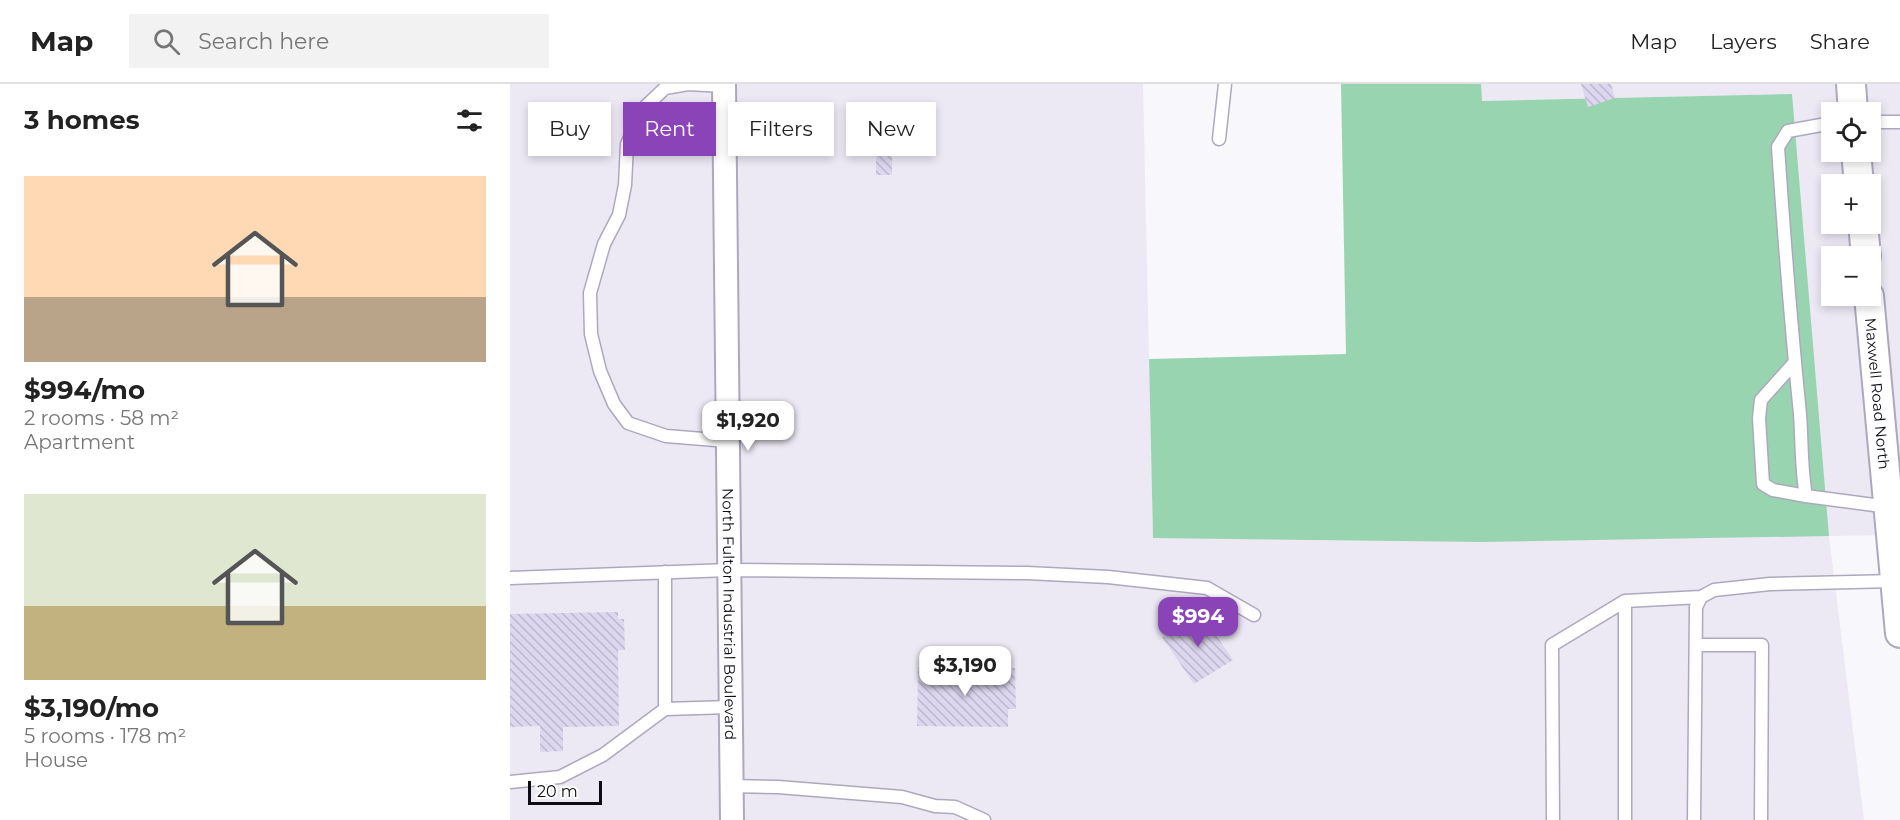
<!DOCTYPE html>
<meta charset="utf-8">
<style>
body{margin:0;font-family:Montserrat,sans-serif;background:#f2f2f2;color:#222;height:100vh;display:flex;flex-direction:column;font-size:22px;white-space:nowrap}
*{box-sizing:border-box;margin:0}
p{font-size:20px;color:#767676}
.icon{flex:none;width:33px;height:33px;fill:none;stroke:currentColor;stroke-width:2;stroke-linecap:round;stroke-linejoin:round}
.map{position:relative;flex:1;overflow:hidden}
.panel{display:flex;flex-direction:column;background:#fff;width:510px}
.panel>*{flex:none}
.guide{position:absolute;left:18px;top:18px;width:570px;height:54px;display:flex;gap:12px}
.buttons{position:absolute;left:1311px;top:18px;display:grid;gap:12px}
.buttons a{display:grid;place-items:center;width:60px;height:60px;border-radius:0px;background:#fff;box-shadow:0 3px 9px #0003;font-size:30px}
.scale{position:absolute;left:18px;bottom:15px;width:74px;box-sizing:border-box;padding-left:6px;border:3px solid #0d0b13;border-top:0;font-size:16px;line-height:21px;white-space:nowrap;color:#0d0b13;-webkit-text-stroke:4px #fff;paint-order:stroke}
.price{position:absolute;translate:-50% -51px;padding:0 14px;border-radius:12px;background:#fff;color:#222;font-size:20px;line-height:39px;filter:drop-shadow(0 2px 3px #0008)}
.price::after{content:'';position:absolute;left:50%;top:36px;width:18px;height:14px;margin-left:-9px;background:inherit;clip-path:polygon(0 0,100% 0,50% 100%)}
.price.current{background:#8a44b8;color:#fff}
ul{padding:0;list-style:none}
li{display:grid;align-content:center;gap:12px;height:318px;padding:0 24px}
li span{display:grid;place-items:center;height:186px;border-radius:0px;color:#555}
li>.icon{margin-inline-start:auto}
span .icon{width:108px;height:108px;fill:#fffc;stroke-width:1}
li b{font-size:26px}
h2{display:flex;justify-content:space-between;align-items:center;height:72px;padding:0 24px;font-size:26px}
.tag{padding:0 21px;border-radius:0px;background:#fff;box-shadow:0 3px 9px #0003;font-size:21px;line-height:54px}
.tag.current{background:#8a44b8;color:#fff}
header{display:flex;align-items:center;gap:36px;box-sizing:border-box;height:84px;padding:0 30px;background:#fff;border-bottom:2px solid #e0e0e0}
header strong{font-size:28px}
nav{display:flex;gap:33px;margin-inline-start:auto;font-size:21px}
.search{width:420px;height:54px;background:#f2f2f2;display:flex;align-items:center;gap:15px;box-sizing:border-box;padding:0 21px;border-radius:0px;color:#767676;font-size:22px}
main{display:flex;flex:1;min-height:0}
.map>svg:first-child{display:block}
.built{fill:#ece9f5;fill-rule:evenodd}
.green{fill:#99d4b1}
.building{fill:url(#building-back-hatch)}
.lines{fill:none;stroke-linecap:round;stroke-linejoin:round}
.service-casing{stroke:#aea8be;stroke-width:15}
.minor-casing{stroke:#aea8be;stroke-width:26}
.tertiary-casing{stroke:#aea8be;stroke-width:32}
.service{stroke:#fff;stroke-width:12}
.minor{stroke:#fff;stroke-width:22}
.tertiary{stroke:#fff;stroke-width:28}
.labels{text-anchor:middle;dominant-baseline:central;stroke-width:6;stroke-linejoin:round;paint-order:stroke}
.street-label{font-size:15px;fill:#0d0b13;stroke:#fff}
</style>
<header>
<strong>Map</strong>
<div class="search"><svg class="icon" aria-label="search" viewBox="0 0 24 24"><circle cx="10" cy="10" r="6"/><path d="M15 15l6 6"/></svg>Search here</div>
<nav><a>Map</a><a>Layers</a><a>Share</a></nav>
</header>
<main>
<section class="panel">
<h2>3 homes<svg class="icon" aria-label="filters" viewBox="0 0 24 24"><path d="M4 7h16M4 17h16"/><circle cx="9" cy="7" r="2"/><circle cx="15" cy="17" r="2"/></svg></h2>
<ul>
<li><span style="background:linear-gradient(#ffd9b3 65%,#b9a48a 0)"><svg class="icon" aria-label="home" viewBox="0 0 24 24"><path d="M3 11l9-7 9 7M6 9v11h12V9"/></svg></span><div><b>$994/mo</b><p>2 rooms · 58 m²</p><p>Apartment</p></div></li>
<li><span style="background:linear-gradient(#dfe7d0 60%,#c2b280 0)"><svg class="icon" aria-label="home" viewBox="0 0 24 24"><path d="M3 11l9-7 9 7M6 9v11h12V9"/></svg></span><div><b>$3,190/mo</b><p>5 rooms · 178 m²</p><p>House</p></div></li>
</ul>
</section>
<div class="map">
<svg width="1390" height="736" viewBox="0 0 1390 736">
<defs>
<pattern id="building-back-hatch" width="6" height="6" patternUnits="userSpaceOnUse" patternTransform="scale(1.5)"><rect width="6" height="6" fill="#dcd7ee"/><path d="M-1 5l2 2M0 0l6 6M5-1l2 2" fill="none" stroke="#bcb7cb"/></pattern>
</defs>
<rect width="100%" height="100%" fill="#f8f7fc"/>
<path class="built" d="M0,0h633l10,454 639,-444 -311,7v-17h419v451l-71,1 35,284h-1354zM1322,28h38v40h-38zM1322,100h38v40h-38zM1322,172h38v40h-38z"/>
<path class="green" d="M831,0h140l1,17 310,-7 37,442 -347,6 -329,-4 -4,-179 197,-5z"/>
<path class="building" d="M1071,0h30l4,14 -27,9z
M366,39h16v52h-16z
M108,528v7h6l1,31h-7l1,76 -56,1v24l-23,1v-26l-30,1v-113z
M691,529l32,47 -39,24 -32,-47z
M408,583l97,1 1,41h-8v18l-91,-1z"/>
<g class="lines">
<g class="service-casing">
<path id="service" d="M214,2l-36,-2 -23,4 -22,21 -16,35 -2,41 -6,30 -15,29 -14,49 1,41 9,37 14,33 14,19 38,13 62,5
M1360,38h30
M1322,39l-44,8 -10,16c6,89 13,178 22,267 2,27 1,55 6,82l83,11
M709,55l6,-55
M1285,278l-34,38 -2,18 4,66 10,6 33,6
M155,488v137
M0,494l219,-8 298,3 81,4 99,11 47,27
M1186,561h66l-1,175
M0,698l50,-5 43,-22 62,-46 65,-2
M221,702l47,1 124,10 33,9 20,1 29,13
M1043,736l-1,-175 73,-44 76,-4
M1115,736v-219
M1184,736l2,-213 5,-10 13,-7 56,-6 125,-3"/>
</g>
<g class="minor-casing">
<g id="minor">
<path id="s1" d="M214,0l8,736"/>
</g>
</g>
<g class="tertiary-casing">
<g id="tertiary">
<path d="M1341,0l2,28"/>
<path d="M1346,68l3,32"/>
<path d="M1353,140l3,32"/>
<path id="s2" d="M1359,212l31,337"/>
</g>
</g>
<use href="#service" class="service"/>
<use href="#minor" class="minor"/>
<use href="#tertiary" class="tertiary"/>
</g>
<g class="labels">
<g class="street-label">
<text stroke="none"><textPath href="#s2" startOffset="98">Maxwell Road North</textPath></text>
<text stroke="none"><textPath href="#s1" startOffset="530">North Fulton Industrial Boulevard</textPath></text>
</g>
</g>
</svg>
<div class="buttons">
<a><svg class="icon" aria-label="locate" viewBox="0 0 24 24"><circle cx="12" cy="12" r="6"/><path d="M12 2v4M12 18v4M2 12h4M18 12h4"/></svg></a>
<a>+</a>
<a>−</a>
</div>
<div class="scale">20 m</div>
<b class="price" style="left:238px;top:368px">$1,920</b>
<b class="price current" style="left:688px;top:564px">$994</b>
<b class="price" style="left:455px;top:613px">$3,190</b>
<div class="guide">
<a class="tag">Buy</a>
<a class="tag current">Rent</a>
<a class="tag">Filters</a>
<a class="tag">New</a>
</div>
</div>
</main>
